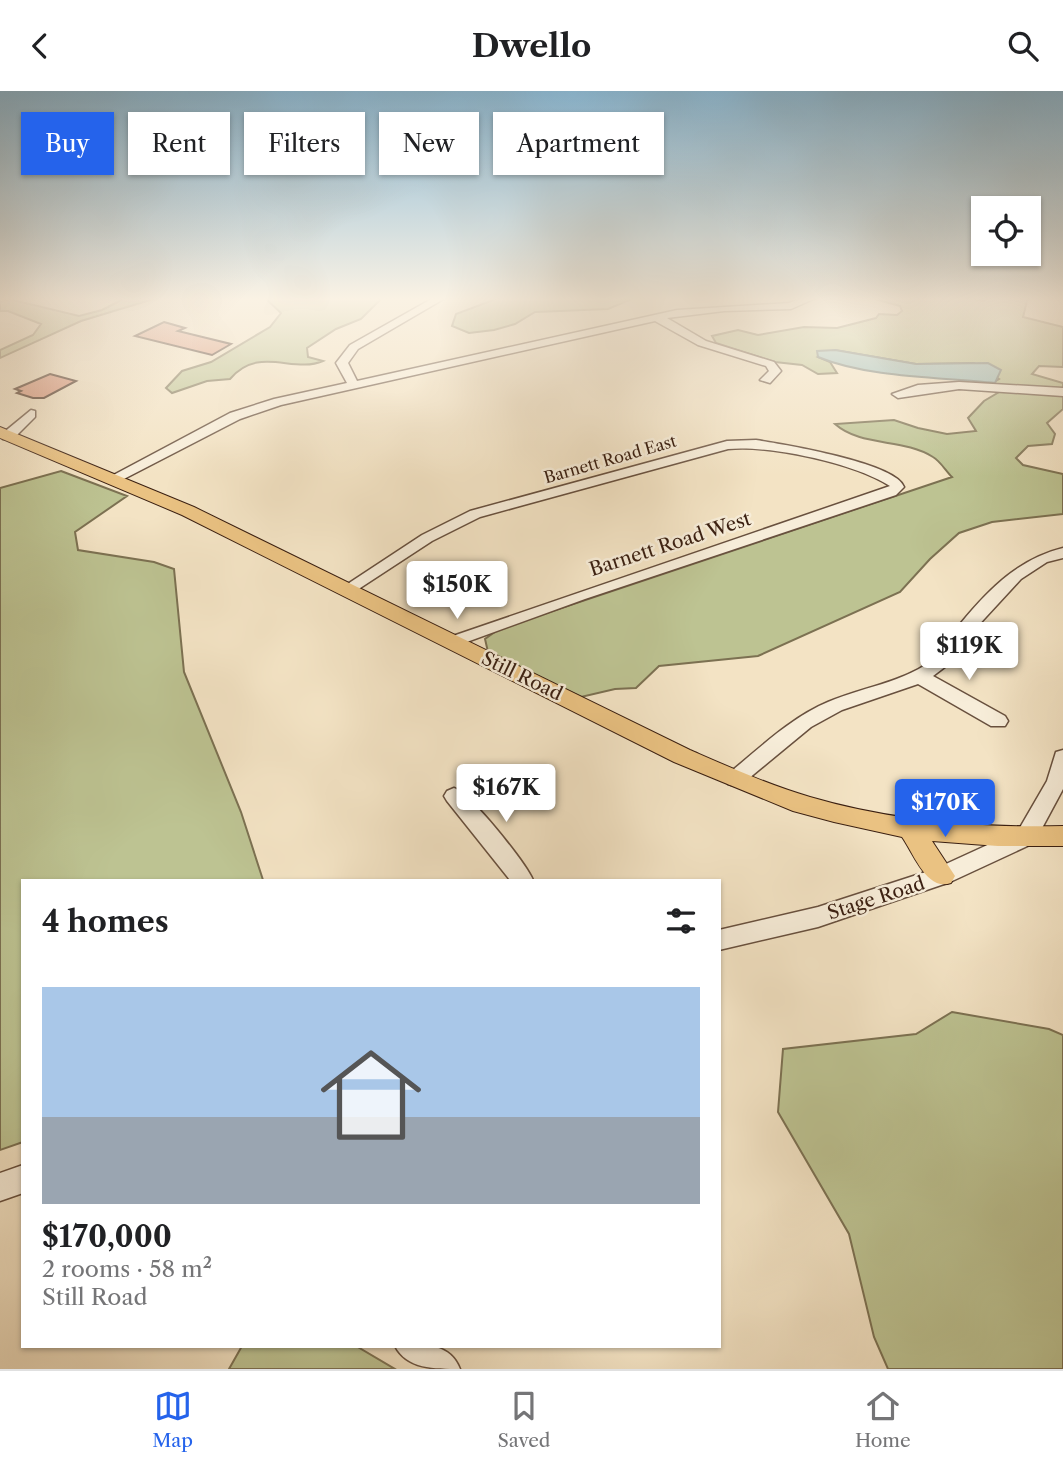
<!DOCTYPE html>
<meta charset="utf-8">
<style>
body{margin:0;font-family:"Libre Caslon Text",serif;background:#f6f6f6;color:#202124;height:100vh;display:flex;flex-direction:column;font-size:26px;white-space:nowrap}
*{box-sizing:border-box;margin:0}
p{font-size:23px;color:#757577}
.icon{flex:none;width:38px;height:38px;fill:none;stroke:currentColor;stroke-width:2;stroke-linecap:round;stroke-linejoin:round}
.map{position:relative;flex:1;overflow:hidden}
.drawer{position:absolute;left:21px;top:788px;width:700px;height:469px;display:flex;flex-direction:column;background:#fff;border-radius:0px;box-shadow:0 2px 5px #0004}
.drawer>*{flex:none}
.hud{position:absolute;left:21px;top:21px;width:700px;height:63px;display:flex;gap:14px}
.fabs{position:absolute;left:971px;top:105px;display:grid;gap:14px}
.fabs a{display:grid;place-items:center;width:70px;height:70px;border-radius:0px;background:#fff;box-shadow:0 2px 5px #0004;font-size:35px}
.price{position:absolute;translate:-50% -60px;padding:0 16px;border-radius:7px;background:#fff;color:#222;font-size:23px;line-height:46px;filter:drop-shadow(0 2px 4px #0008)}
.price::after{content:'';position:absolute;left:50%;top:42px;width:21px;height:16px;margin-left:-10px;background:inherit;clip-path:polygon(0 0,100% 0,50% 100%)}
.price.on{background:#2563eb;color:#fff}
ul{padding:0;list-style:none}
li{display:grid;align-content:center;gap:14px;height:371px;padding:0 21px}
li+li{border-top:2px solid #e0e0e0}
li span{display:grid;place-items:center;height:217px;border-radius:0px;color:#555}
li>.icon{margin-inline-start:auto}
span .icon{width:126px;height:126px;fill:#fffc;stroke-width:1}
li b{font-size:30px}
h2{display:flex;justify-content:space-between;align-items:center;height:84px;padding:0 21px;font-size:30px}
.pill{padding:0 24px;border-radius:0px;background:#fff;box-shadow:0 2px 5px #0004;font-size:24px;line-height:63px}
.pill.on{background:#2563eb;color:#fff}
header{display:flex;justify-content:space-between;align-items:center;height:91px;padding:0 21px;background:#fff;font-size:32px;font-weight:800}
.tabs{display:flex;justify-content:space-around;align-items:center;height:98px;border-top:2px solid #e0e0e0;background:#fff;font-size:19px;color:#757577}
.tabs a{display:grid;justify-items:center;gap:4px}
.tabs .on{color:#2563eb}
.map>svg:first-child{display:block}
.green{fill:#bdc392;stroke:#7c7152;stroke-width:2}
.water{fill:#9cbdb9;stroke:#757e76;stroke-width:2}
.building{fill:#dd967c;stroke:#3a1f11;stroke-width:2}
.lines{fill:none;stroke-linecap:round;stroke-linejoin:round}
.minor-casing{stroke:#68503e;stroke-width:3}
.major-casing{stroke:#3a1f11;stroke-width:2}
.minor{fill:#f7edd9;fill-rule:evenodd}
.major{fill:#eac282;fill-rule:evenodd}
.labels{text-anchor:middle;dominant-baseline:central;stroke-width:5;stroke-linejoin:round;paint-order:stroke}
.far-street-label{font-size:16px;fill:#3a1f11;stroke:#f7edd9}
.street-label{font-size:19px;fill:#3a1f11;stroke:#f7edd9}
</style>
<header><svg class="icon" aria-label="back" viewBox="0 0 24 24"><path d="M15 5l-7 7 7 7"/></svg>Dwello<svg class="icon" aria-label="search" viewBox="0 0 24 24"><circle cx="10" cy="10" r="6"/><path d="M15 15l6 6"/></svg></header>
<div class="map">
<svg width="1063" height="1278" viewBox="0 0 1063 1278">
<rect width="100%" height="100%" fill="#f3e3c4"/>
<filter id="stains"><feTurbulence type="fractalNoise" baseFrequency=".00286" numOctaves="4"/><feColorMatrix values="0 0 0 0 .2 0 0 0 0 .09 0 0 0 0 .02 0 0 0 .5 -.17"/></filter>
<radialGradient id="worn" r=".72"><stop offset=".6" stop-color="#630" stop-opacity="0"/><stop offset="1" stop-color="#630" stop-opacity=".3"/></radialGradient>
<path class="green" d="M127,206h33l-79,24 -81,37v-8l33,-15 8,-11 -33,-13h-8v-9l9,-3 70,17 23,-6z
M264,206h119l-22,22 -25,10 -29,19 1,9 15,4c-30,13 -64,-16 -93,18l-23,2 -35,12 -6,-5 16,-17 29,-9 59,-35 11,-14z
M501,206h113l15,3 -21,9 -73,3 -20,12 -21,6 -25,3 -17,-7 4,-12z
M868,206h90l26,4 4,-4h40l-5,20 40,10v40l-24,-1 -7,8 31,9v7l-75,-4 11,-7 -25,-16 -58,1 -81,-14 -17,7 12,5 7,11 -19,1 -16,-9 -27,-3 -59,-19 -4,-7 26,-6 20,5 46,-8 33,1 39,-10 3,-4 18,1 5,-4 -2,-5z
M1001,300l62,5v13l-16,14 8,11 -3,10 -24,2 -12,12 7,7 40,9v40l-71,8 -33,11 -29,26 -30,33 -142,64 -99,10 -23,22 -21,1 -34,8 -93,-45 -3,-13 14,-10 453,-152c-6,-6 -12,-16 -19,-20 -30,-19 -72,-10 -98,-33l59,-4 24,8 29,6 29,-3 -8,-13 16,-17z
M61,380l66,25 -52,36 3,18 76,12 20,7 10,103 57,140 22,68h-240v262l-23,8v-662z
M952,921l97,17 14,6v334h-175l-14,-32 -25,-103 -71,-122 5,-63 133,-15z
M242,1255h114l39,23h-166z"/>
<path class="water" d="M835,259l81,14 72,-1 13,7 -6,13c-55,-6 -126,-5 -177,-26l-1,-6z"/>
<path class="building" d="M164,231l21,6 -7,3 53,13 -19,11 -77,-19z
M50,283l26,7 -32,17h-11l-16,-5 4,-2 -6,-2z"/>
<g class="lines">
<g class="minor-casing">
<path id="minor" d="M435,206h12l-89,52 -10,14 9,18 320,-71 112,-7 16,-6h13l-27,12 -67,2 -57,7 39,23 68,21 7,9 -11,12 -10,-3 9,-9 -3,-5 -68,-21 -43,-24 -374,84 -41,14 -122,63h-10l-2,-3 124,-66 44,-14 73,-16 -11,-20 14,-18z
M959,291l104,6v8l-104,-7 -61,9 -6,-4 26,-9z
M31,319l4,1v6l-22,22h-10v-6z
M756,349c26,4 141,23 148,47l-8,8 -311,104 -132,48 -6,-1 -3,-4 3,-4 443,-152c-36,-23 -120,-41 -162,-37l-248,68 -48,24 -78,51h-12l-2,-3 82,-54 48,-24 257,-70z
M1063,457v10l-16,4 -26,17 -47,51 -16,27 -25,19 72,40 3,5 -3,5h-14l-73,-42 -76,26 -31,17 -69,57 -7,2 -7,-2 -3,-5 3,-5c32,-26 62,-56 100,-72 39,-17 85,-20 116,-52 8,-7 11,-19 17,-27 29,-35 58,-64 102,-75z
M1063,659v39l-29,54 -84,39 -132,45 -99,23v-20l99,-23 117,-38 83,-38 29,-50 9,-29z
M454,697c17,6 71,74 79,92h-23l-63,-79 -3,-5 3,-5z
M23,1074v28l-23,8v-28z
M395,1255c26,-1 54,-5 65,23 -26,0 -53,0 -65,-23z"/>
</g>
<g class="major-casing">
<path id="major" d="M0,336l194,80 496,243c39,17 79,35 120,47 82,24 167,31 253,29v20h-65l-66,-5 23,35 -4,7c-24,9 -37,-29 -49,-46l-68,-15 -41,-11 -119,-49 -492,-247 -182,-77z"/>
</g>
<use href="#minor" class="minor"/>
<use href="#major" class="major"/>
</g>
<linearGradient id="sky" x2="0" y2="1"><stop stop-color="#89b8d5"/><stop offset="0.54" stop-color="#faf2e4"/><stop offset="1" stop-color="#faf2e4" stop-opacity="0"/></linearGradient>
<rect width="1063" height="385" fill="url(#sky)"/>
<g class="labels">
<g class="far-street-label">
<text transform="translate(610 368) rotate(-16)">Barnett Road East</text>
</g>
<g class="street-label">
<text transform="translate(670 453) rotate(-18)">Barnett Road West</text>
<text transform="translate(522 585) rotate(26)">Still Road</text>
<text transform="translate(876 807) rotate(-18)">Stage Road</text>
</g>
</g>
<rect width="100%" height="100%" filter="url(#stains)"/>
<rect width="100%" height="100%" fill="url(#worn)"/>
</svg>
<div class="fabs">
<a><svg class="icon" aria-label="locate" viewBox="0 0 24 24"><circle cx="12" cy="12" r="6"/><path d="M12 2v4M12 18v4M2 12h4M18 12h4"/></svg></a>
</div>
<b class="price" style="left:457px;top:530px">$150K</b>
<b class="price" style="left:969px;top:591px">$119K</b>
<b class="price" style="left:506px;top:733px">$167K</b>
<b class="price on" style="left:945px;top:748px">$170K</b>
<div class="hud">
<a class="pill on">Buy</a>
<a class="pill">Rent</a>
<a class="pill">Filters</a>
<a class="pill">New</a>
<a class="pill">Apartment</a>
</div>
<section class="drawer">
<h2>4 homes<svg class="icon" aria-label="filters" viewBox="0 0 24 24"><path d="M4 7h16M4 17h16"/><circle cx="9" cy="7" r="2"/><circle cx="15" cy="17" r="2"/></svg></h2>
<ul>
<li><span style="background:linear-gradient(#a9c7e8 60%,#9aa5b1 0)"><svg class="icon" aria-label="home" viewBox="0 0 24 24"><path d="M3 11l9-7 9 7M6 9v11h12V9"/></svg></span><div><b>$170,000</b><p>2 rooms · 58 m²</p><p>Still Road</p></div></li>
</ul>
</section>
</div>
<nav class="tabs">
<a class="on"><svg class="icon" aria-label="map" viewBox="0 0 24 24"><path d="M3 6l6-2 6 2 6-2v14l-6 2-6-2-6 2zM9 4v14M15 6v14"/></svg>Map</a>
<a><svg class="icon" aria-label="saved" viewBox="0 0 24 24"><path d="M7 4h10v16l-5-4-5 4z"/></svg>Saved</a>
<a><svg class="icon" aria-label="home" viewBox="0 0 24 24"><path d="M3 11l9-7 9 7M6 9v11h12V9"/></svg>Home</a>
</nav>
